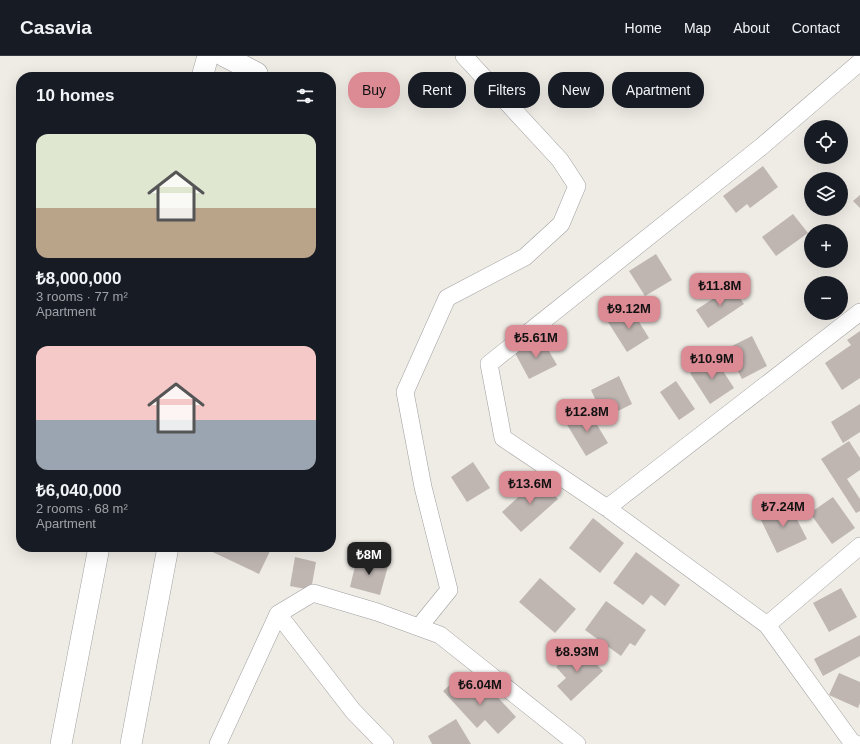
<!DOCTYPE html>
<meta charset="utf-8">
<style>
body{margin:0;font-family:Arial,sans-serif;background:#20242c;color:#f1f3f6;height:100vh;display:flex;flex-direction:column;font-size:15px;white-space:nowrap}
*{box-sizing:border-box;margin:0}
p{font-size:13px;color:#9ea1a6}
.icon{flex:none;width:22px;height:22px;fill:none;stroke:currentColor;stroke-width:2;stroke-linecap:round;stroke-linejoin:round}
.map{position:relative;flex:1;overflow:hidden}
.sheet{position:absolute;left:16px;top:16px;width:320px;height:480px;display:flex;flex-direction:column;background:#171b24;border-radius:16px;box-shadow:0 4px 16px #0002}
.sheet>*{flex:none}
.top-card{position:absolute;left:348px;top:16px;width:380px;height:36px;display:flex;gap:8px}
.buttons{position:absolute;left:804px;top:64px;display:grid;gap:8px}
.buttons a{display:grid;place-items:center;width:44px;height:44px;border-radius:50%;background:#171b24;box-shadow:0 4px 16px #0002;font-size:20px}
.price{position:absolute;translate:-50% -34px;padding:0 9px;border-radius:8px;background:#dc8a94;color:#111;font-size:13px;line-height:26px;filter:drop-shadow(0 1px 2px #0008)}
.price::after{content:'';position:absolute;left:50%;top:24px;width:12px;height:9px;margin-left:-6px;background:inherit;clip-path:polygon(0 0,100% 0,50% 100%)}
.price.current{background:#222;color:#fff}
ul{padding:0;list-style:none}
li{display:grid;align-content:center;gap:8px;height:212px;padding:0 20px}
li span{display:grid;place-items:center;height:124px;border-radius:12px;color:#555}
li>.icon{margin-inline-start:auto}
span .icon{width:72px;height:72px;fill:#fffc;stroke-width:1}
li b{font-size:17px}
h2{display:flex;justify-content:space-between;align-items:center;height:48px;padding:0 20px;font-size:17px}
.chip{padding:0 14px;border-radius:16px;background:#171b24;box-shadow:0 4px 16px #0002;font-size:14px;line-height:36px}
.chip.current{background:#dc8a94;color:#111}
header{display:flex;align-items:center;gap:24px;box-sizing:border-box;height:56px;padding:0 20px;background:#171b24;border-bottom:1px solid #363941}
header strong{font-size:19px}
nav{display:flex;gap:22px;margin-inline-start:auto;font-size:14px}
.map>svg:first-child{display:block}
.building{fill:#bfb6b2}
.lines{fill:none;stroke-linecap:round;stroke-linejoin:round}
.minor-casing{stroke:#a0a0a0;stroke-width:18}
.tertiary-casing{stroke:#a0a0a0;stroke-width:22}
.minor{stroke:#fff;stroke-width:17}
.tertiary{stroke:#fff;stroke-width:21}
</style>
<header>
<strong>Casavia</strong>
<nav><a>Home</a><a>Map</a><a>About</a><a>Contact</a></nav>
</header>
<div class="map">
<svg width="860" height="688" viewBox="0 0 860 688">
<rect width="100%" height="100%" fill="#efebe5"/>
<path class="building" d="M763,110l15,21 -28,21 -3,-4 -11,9 -13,-17z
M860,139v13l-7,-7z
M793,158l15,19 -32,23 -14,-19z
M656,198l16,26 -27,16 -16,-25z
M732,230l12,18 -36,24 -12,-18z
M631,253l18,29 -22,14 -19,-30z
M860,275v47l-18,12 -17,-27 26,-18 -4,-5z
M752,280l15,30 -25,13 -16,-30z
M542,283l15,26 -28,14 -14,-26z
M714,301l20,31 -24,16 -20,-31z
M619,320l13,28 -28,14 -13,-28z
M676,325l19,28 -16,11 -19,-28z
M860,348v28l-17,11 -12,-21z
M588,354l20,33 -22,13 -20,-33z
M849,385l11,17v12l-13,9 13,20v12l-4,2 -35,-54z
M473,406l17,26 -23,14 -16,-25z
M539,422l19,21 -37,33 -19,-20z
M833,441l22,31 -23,16 -22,-31z
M788,446l19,37 -30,14 -18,-37z
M593,462l31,25 -24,30 -31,-25z
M202,491h70l-13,27z
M636,496l44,33 -15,21 -14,-11 -8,10 -30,-22z
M295,501l21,5 -5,28 -21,-4z
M357,502l31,8 -8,29 -30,-8z
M540,522l36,31 -21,24 -36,-31z
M841,532l16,29 -28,15 -16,-29z
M606,545l40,29 -11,16 -5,-3 -9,13 -36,-26z
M860,579v21l-37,20 -9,-17z
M579,590l24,25 -32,30 -14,-15 9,-8 -10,-11z
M839,617l21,9v21l-2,5 -29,-13z
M459,621l21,23 11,-10 25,27 -18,17 -13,-14 -8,8 -34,-37z
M456,663l15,25h-39l-4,-8z"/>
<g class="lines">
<g class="minor-casing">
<path id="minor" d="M607,452l253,-196
M278,558l75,97 32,33
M767,569l93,-79
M419,571l30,-37 -26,-103 -18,-95 42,-94 78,-41 36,-33 16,-38 -17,-26 -96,-104
M218,688l60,-130 35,-21 64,19 63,23 137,109
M856,688l-5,-3 -84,-116 -160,-117 -104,-70 -14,-74 272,-217 99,-85"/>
</g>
<g class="tertiary-casing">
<path id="tertiary" d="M224,0l33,17
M202,21l6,-21
M61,688l38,-197
M131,688l37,-197"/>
</g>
<use href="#minor" class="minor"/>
<use href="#tertiary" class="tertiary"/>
</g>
</svg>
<div class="buttons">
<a><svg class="icon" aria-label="locate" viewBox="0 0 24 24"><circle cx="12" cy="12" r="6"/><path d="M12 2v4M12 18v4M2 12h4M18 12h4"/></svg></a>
<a><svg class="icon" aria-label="layers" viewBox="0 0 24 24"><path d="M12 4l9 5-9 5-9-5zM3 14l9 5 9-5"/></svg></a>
<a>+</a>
<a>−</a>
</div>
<b class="price" style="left:720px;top:251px">₺11.8M</b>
<b class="price" style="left:629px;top:274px">₺9.12M</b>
<b class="price" style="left:536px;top:303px">₺5.61M</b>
<b class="price" style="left:712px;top:324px">₺10.9M</b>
<b class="price" style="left:587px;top:377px">₺12.8M</b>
<b class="price" style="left:530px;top:449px">₺13.6M</b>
<b class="price" style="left:783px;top:472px">₺7.24M</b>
<b class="price current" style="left:369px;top:520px">₺8M</b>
<b class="price" style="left:577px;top:617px">₺8.93M</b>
<b class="price" style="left:480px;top:650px">₺6.04M</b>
<div class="top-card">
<a class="chip current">Buy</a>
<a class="chip">Rent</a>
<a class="chip">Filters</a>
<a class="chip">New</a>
<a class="chip">Apartment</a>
</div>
<section class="sheet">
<h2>10 homes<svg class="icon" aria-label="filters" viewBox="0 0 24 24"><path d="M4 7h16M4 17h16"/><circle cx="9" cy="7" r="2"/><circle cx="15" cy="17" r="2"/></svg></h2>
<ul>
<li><span style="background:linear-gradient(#dfe7d0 60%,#b9a48a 0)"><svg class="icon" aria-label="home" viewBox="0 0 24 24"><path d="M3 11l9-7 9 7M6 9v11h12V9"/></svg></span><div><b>₺8,000,000</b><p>3 rooms · 77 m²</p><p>Apartment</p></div></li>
<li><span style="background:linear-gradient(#f6c9c9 60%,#9aa5b1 0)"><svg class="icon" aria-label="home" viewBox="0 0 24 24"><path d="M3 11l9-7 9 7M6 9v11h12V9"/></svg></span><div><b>₺6,040,000</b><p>2 rooms · 68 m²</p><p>Apartment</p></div></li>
</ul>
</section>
</div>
